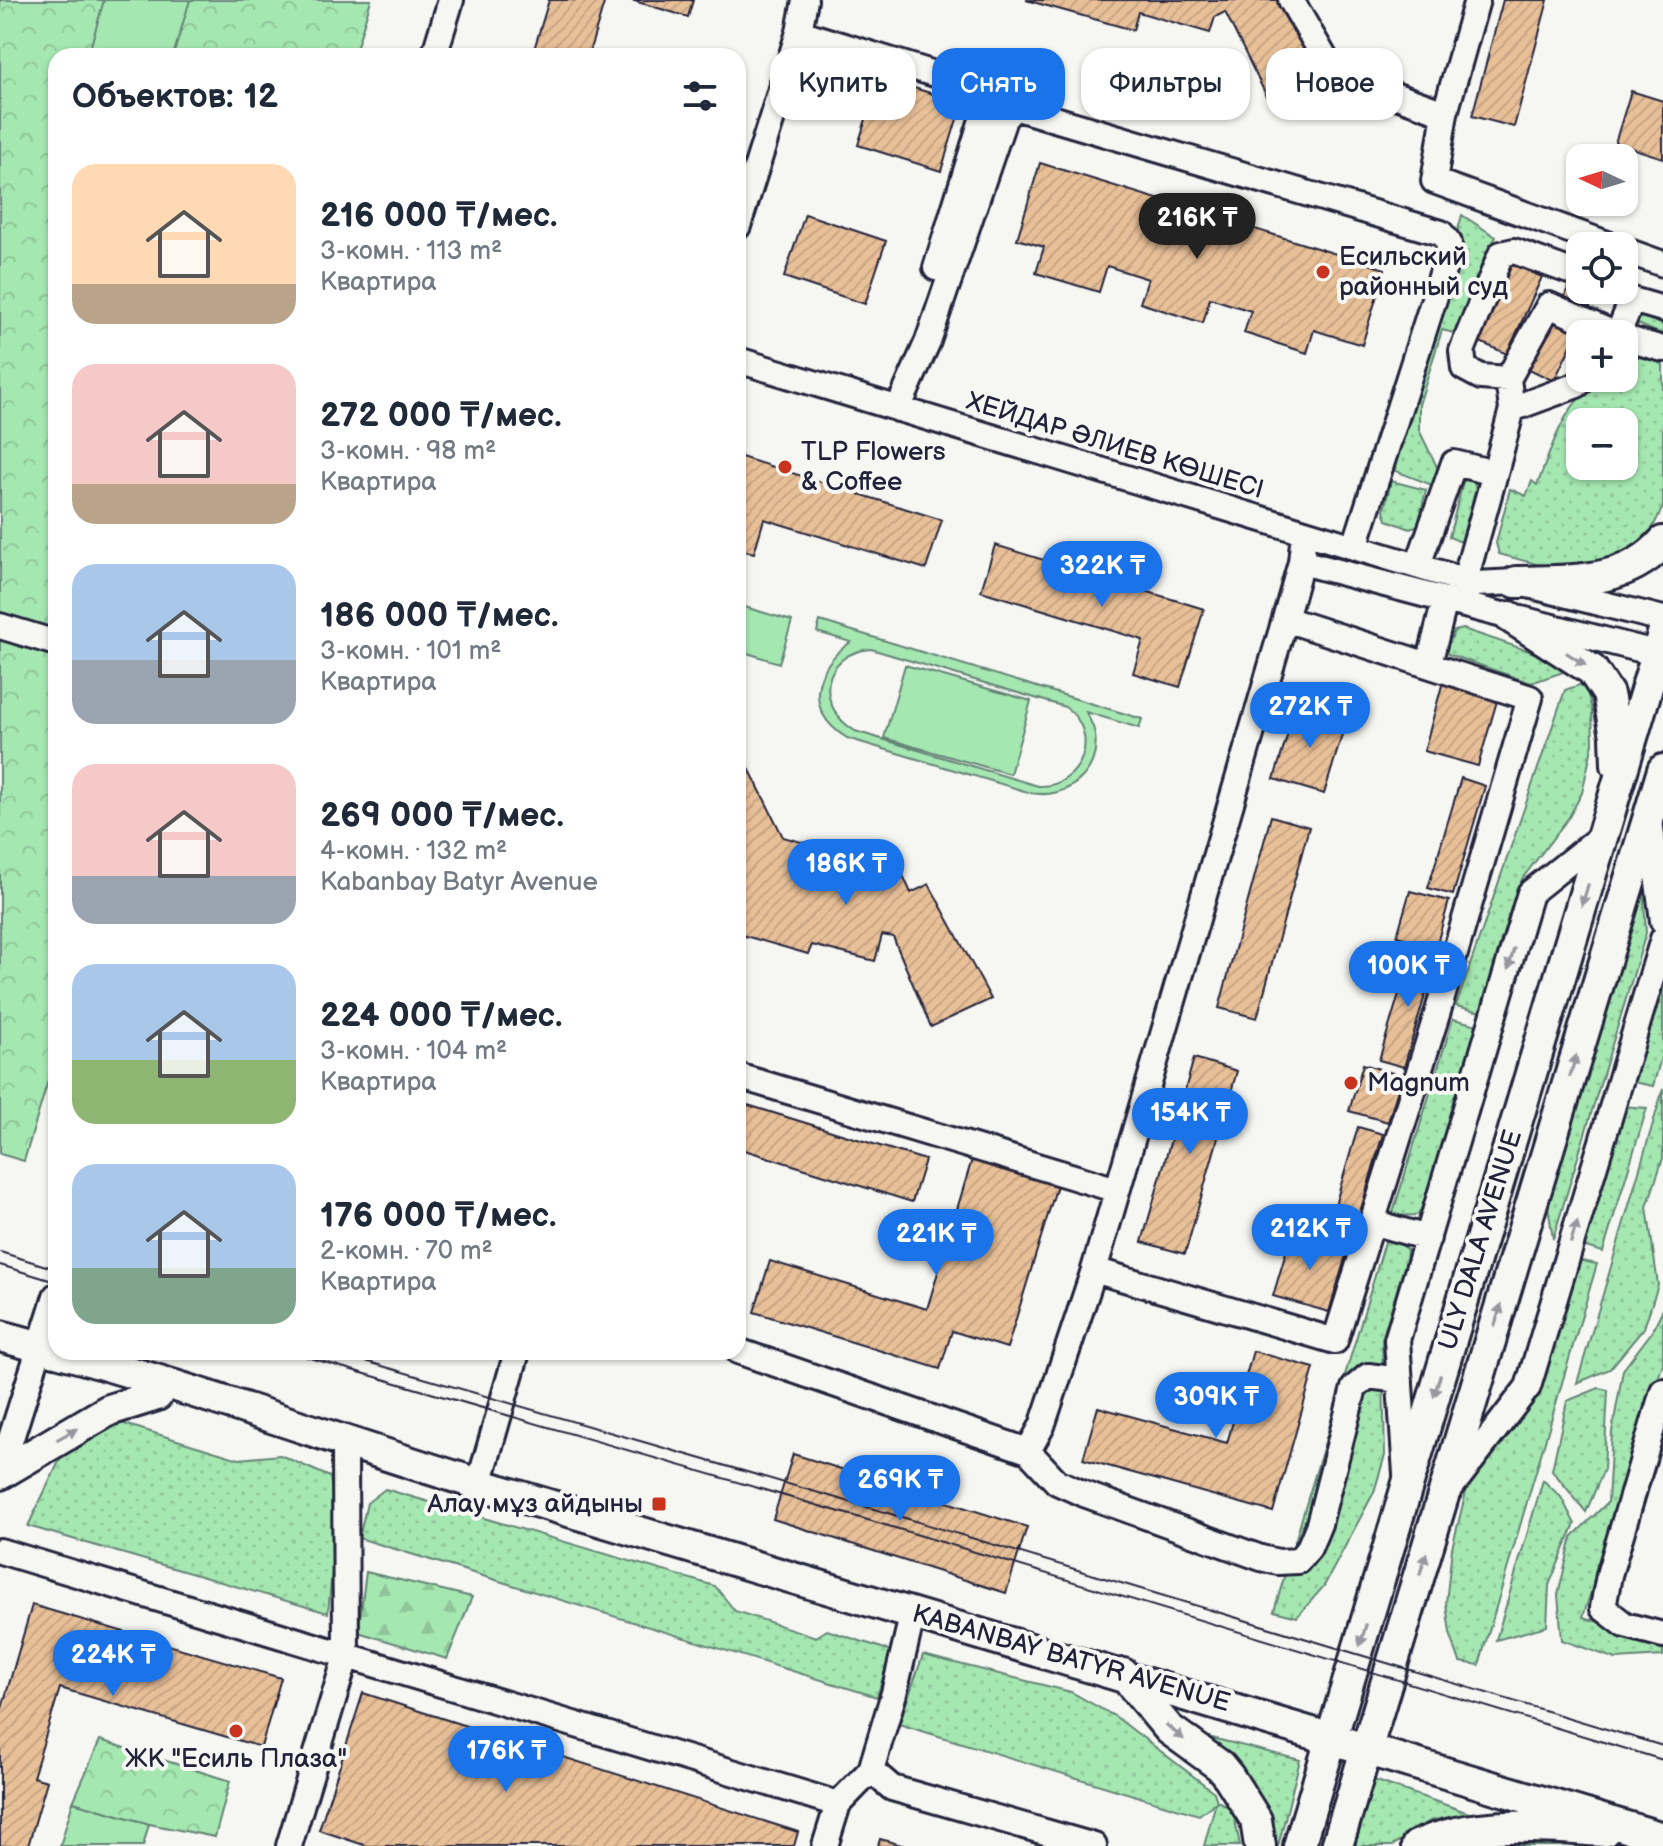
<!DOCTYPE html>
<html lang="ru">
<meta charset="utf-8">
<style>
body{margin:0;font-family:"Balsamiq Sans",sans-serif;background:#f2f2f3;color:#1f2937;height:100vh;display:flex;flex-direction:column;font-size:30px;white-space:nowrap}
*{box-sizing:border-box;margin:0}
p{font-size:26px;color:#747a83}
.icon{flex:none;width:44px;height:44px;fill:none;stroke:currentColor;stroke-width:2;stroke-linecap:round;stroke-linejoin:round}
.map{position:relative;flex:1;overflow:hidden}
.drawer{position:absolute;left:48px;top:48px;width:698px;height:1312px;display:flex;flex-direction:column;background:#fff;border-radius:24px;box-shadow:0 2px 6px #0004}
.drawer>*{flex:none}
.hud{position:absolute;left:770px;top:48px;width:760px;height:72px;display:flex;gap:16px}
.needle{width:52px;rotate:274deg}
.tools{position:absolute;left:1566px;top:144px;display:grid;gap:16px}
.tools a{display:grid;place-items:center;width:72px;height:72px;border-radius:16px;background:#fff;box-shadow:0 2px 6px #0004;font-size:40px}
.price{position:absolute;translate:-50% -68px;padding:0 18px;border-radius:28px;background:#1a73e8;color:#fff;font-size:26px;line-height:52px;filter:drop-shadow(0 2px 4px #0008)}
.price::after{content:'';position:absolute;left:50%;top:48px;width:24px;height:18px;margin-left:-12px;background:inherit;clip-path:polygon(0 0,100% 0,50% 100%)}
.price.on{background:#222;color:#fff}
ul{padding:0;list-style:none}
li{display:flex;align-items:center;gap:24px;height:200px;padding:0 24px}
li span{display:grid;place-items:center;flex:none;width:224px;height:160px;border-radius:24px;color:#555}
li>.icon{margin-inline-start:auto}
span .icon{width:96px;height:96px;fill:#fffc;stroke-width:1}
li b{font-size:34px}
h2{display:flex;justify-content:space-between;align-items:center;height:96px;padding:0 24px;font-size:34px}
.chip{padding:0 28px;border-radius:24px;background:#fff;box-shadow:0 2px 6px #0004;font-size:28px;line-height:72px}
.chip.on{background:#1a73e8;color:#fff}
.map>svg:first-child{display:block}
.grass{fill:url(#grass-dots);stroke:#648476;stroke-width:2;fill-rule:evenodd}
.forest{fill:url(#forest-firs);stroke:#648476;stroke-width:2}
.park{fill:url(#park-crowns);stroke:#648476;stroke-width:2}
.pitch{fill:#a5e7b1;stroke:#648476;stroke-width:2;fill-rule:evenodd}
.building{fill:url(#building-hatch);stroke:#22223b;stroke-width:2}
.lines{fill:none;stroke-linecap:round;stroke-linejoin:round}
.minor-casing{stroke:#22223b;stroke-width:30}
.major-casing{stroke:#22223b;stroke-width:36}
.minor{stroke:#f6f6f2;stroke-width:24}
.major{stroke:#f6f6f2;stroke-width:30}
.tram{stroke:#22223b;stroke-width:2}
.oneway{fill:#9797a0}
.poi-dot{fill:#c8321e;stroke:#f6f6f2;stroke-width:3}
.labels{text-anchor:middle;dominant-baseline:central;stroke-width:8;stroke-linejoin:round;paint-order:stroke}
.poi-label{font-size:26px;fill:#22223b;stroke:#f6f6f2;text-anchor:start}
.street-label{font-size:26px;fill:#22223b;stroke:#f6f6f2}
</style>
<div class="map">
<svg width="1663" height="1846" viewBox="0 0 1663 1846">
<defs>
<pattern id="grass-dots" width="8" height="8" patternUnits="userSpaceOnUse" patternTransform="scale(2)"><rect width="8" height="8" fill="#a5e7b1"/><path d="M2 2h.1M6 6h.1" fill="none" stroke="#8ec699" stroke-width="1.8" stroke-linecap="round"/></pattern>
<pattern id="forest-firs" width="22" height="20" patternUnits="userSpaceOnUse" patternTransform="scale(2)"><rect width="22" height="20" fill="#a5e7b1"/><path d="M5 1l3.5 6h-7zM16 11l3.5 6h-7z" fill="#8ec699"/></pattern>
<pattern id="park-crowns" width="20" height="18" patternUnits="userSpaceOnUse" patternTransform="scale(2)"><rect width="20" height="18" fill="#a5e7b1"/><path d="M2 6a3 3 0 1 1 6 0M12 15a3 3 0 1 1 6 0" fill="none" stroke="#8ec699"/></pattern>
<pattern id="building-hatch" width="6" height="6" patternUnits="userSpaceOnUse" patternTransform="scale(2)"><rect width="6" height="6" fill="#e8c098"/><path d="M-1 1l2-2M0 6l6-6M5 7l2-2" fill="none" stroke="#c7a584"/></pattern>
</defs>
<rect width="100%" height="100%" fill="#f6f6f2"/>
<filter id="ink" filterUnits="userSpaceOnUse"><feTurbulence type="fractalNoise" baseFrequency=".0125" numOctaves="2"/><feDisplacementMap in="SourceGraphic" scale="16" xChannelSelector="R" yChannelSelector="G"/><feConvolveMatrix kernelMatrix="1 2 1 2 8 2 1 2 1" color-interpolation-filters="sRGB"/></filter>
<g filter="url(#ink)">
<path class="grass" d="M1462,215l34,22 -8,13 -34,83 -12,-3 -23,75v25l19,39 -6,16 -39,-15z
M1640,315l23,10v10l-27,-12z
M1637,349l26,14v144l-11,22 -37,35 -53,7 -63,-17 -3,-11 14,-54 16,7 6,-15 5,4c17,-41 32,-107 87,-107v-15zM1580,422h44v44h-44z
M1467,478l7,3 2,9 -15,52 -12,-5 14,-55z
M1391,481l35,9 -8,35 -8,4 -23,-9 -3,-10z
M1463,629l93,31 16,9 -41,14 -86,-30 9,-22z
M1585,683l7,27 1,33 -11,50 -13,24 -47,62 -41,133 -25,-6 109,-316z
M1643,883l3,50 -93,306 -6,-39z
M1663,965v86l-10,35 -25,-5z
M1453,1019l25,6 -55,181 -6,9 -25,1z
M1663,1089v69l-16,49 11,78 -14,43 -34,41 -33,14z
M1621,1106l26,2 -44,144 -24,-7z
M1386,1239l12,2 9,9 -1,11 -24,78 3,116 -11,37 -50,94 -27,31 -23,-6z
M1572,1259l25,5 -118,401 -19,-3 -10,-29 -4,-30 6,-55 16,-64 25,-41z
M1663,1309v54l-80,254 80,26v13l-47,3 -54,-19 -4,-45 14,-58 36,-35 4,-70 11,-62 28,-37z
M1599,1388l9,2 -4,79 -18,43 -34,-42 15,-69z
M118,1422l121,37 41,-4 50,22 6,53 -8,83 -300,-87 37,-77z
M1543,1480l18,17 14,27 -26,61 -2,41 -51,14z
M385,1489l330,97 20,25 81,26 11,-7 64,21 -14,46 -518,-159 8,-35z
M923,1655l148,37 45,25 98,75 3,9 16,8 7,37h-36l12,-44 -17,13 -300,-91z
M1196,1734l104,26 -22,86h-11z
M1374,1780l95,33 -39,8 -38,25h-37z
M1534,1837l30,9h-113z"/>
<path class="forest" d="M366,1572l106,25 -25,62 -89,-27z"/>
<path class="park" d="M0,0h371l-17,56h-298v998l-32,107 -24,-7z
M100,1740l130,41 -15,56 -66,-13 -76,-22z"/>
<path class="pitch" d="M104,0h86l-17,56h-85z
M738,605l54,16 -13,42 -41,-13z
M820,621l322,98 -3,9 -53,-16c3,7 8,14 9,23 6,38 -29,65 -64,58l-184,-55c-44,-26 -34,-71 4,-96l-34,-10zM871,649l194,58c37,25 18,81 -27,79l-183,-55c-41,-25 -34,-78 16,-82z
M905,665l126,36 -21,73 -126,-36z
M73,1802l76,22 -6,22h-83z"/>
<path class="building" d="M549,0h56l-17,56h-56z
M631,0h62l-5,17z
M1026,0h255l38,69 -52,28 -42,-85 -10,5 -5,16 -72,-21 -5,18z
M1503,0h45l-34,127 -42,-11z
M879,77l83,26 -21,68 -83,-26z
M1631,91l32,10v57l-48,-15z
M1040,163l345,106 -23,76 -48,-15 -7,23 -63,-20 7,-22 -41,-13 -7,25 -63,-20 8,-24 -41,-13 -8,26 -63,-19 8,-26 -27,-8z
M805,214l81,27 -21,63 -81,-27z
M1507,261l35,16 -35,77 -36,-16z
M1574,277l6,3v10h18l-44,91 -25,-12z
M738,456l204,64 -16,49 -162,-50 -10,34 -16,-4z
M995,545l209,64 -24,78 -47,-14 10,-33 -162,-49z
M1444,678l55,16 -21,72 -54,-15z
M1296,707l50,15 -22,72 -50,-15z
M738,746l45,91 87,24 21,-12 20,44 18,-9 62,115 -60,28 -38,-90 -11,-2 -7,26 -63,-16 -4,9 -70,-20z
M1461,778l24,8 -32,109 -25,-7z
M1271,816l38,11 -52,191 -38,-10z
M1410,891l39,10 -13,46 -39,-11z
M1412,951l24,7 -32,109 -25,-7z
M1194,1058l43,13 -52,183 -43,-12z
M1363,1064l39,12 -14,46 -39,-11z
M738,1102l187,58 -13,42 -174,-54z
M1358,1127l25,7 -32,109 -25,-7z
M973,1156l85,26 -51,166 -55,-17 -12,38 -186,-57 16,-51 157,48z
M1292,1232l56,17 -19,63 -56,-16z
M1253,1351l61,17 -41,144 -190,-53 15,-52 129,36z
M793,1454l234,73 -21,66 -233,-74z
M32,1605l249,73 -20,69 -201,-59 -27,89 14,4 -19,65h-28v-131z
M363,1693l435,139 -4,14h-427l-48,-16z
M880,1839l25,7h-27z"/>
<g class="lines">
<g class="minor-casing">
<path id="minor" d="M1291,0l43,74 111,39
M1477,0l-32,113 -11,68 179,65
M799,32l142,44 36,12 7,6 1,16 -49,158
M434,56l17,-56
M738,226l61,-194 6,-32
M1624,250l39,14
M1618,334l14,-34 31,9
M1624,338l39,11
M738,360l738,224 40,-2 147,37
M1508,379l-27,-2 -17,-9 -2,-17 39,-97 13,-3 66,24
M898,409l30,-68 76,-222 10,-12 427,126 8,10 -1,12 -93,291
M1512,409l-4,-30 41,-74 65,29
M1495,473l17,-64 65,-24 8,-7
M1301,562l209,55
M1418,565l36,-102 41,10 -30,107
M1285,619l245,79 -92,313 -103,330 -241,-71 191,-651 16,-57 3,-29
M1521,619l142,36
M0,626l56,17
M1429,664l16,-64
M1650,820l13,101
M738,1076l379,114
M1371,1222l57,16
M738,1351l290,100 14,-25 52,-156
M1663,1391l-54,184 -6,33 22,17 38,10
M1028,1451l29,31 27,12 177,64 17,4 20,-1 11,-13 10,-24 35,-136 14,-12 32,4
M0,1473l56,-177
M1406,1474l-9,-134 133,-447 73,-58
M479,1484l38,-132
M1449,1490l79,-103 135,-448
M0,1551l838,253 -13,42
M871,1770l21,18 202,58
M838,1804l33,-34 23,-77 19,-81
M289,1846l57,-189 -1,-205"/>
</g>
<g class="major-casing">
<path id="major" d="M1516,582c52,-2 110,3 147,-40
M1510,617l82,53 16,24 8,42 1,29
M0,1336l56,15
M60,1352c143,39 283,91 425,134 393,117 786,233 1178,352
M0,1474l109,-64 48,-15
M1123,1674l46,55 51,37 9,11 27,43 4,26
M1299,1846l364,-1212
M1337,1846l326,-1076
M1417,1846c59,-27 124,-19 187,-15"/>
</g>
<use href="#minor" class="minor"/>
<use href="#major" class="major"/>
<path class="tram" d="M0,1252l56,17
M0,1265l56,17
M290,1352l612,178 761,230
M334,1352l571,166 758,228"/>
</g>
<defs><path id="oneway-solid" d="M-6-.8H1V-3.2L6.5 0L1 3.2V.8H-6Z" transform="scale(2)"/></defs>
<g class="oneway">
<use href="#oneway-solid" transform="translate(1576 659) rotate(33)"/>
<use href="#oneway-solid" transform="translate(1585 895) rotate(107)"/>
<use href="#oneway-solid" transform="translate(1511 959) rotate(106)"/>
<use href="#oneway-solid" transform="translate(1573 1066) rotate(-73)"/>
<use href="#oneway-solid" transform="translate(1574 1232) rotate(-73)"/>
<use href="#oneway-solid" transform="translate(1498 1315) rotate(-73)"/>
<use href="#oneway-solid" transform="translate(1437 1386) rotate(107)"/>
<use href="#oneway-solid" transform="translate(67 1434) rotate(-29)"/>
<use href="#oneway-solid" transform="translate(1423 1564) rotate(-73)"/>
<use href="#oneway-solid" transform="translate(1363 1635) rotate(107)"/>
<use href="#oneway-solid" transform="translate(1175 1732) rotate(40)"/>
</g>
</g>
<g class="poi-dot">
<circle cx="1323" cy="272" r="8"/>
<circle cx="785" cy="467" r="8"/>
<circle cx="1351" cy="1083" r="8"/>
<rect x="651" y="1496" width="16" height="16" rx="4"/>
<circle cx="236" cy="1731" r="8"/>
</g>
<g class="labels">
<g class="poi-label">
<text x="1339" y="257">Есильский<tspan x="1339" dy="30">районный суд</tspan></text>
<text x="801" y="452">TLP Flowers<tspan x="801" dy="30">&amp; Coffee</tspan></text>
<text x="1367" y="1083">Magnum</text>
<text x="643" y="1504" text-anchor="end">Алау мұз айдыны</text>
<text x="236" y="1759" text-anchor="middle">ЖК "Есиль Плаза"</text>
</g>
<g class="street-label">
<text transform="translate(1115 446) rotate(17)">ХЕЙДАР ӘЛИЕВ КӨШЕСІ</text>
<text transform="translate(1481 1240) rotate(-73)">ULY DALA AVENUE</text>
<text transform="translate(1071 1659) rotate(16)">KABANBAY BATYR AVENUE</text>
</g>
</g>
</svg>
<div class="tools">
<a><svg class="needle" viewBox="-14 -14 28 28"><path d="M0-13l5 13h-10z" fill="#e53935"/><path d="M0 13l5-13h-10z" fill="#747a83"/></svg></a>
<a><svg class="icon" aria-label="locate" viewBox="0 0 24 24"><circle cx="12" cy="12" r="6"/><path d="M12 2v4M12 18v4M2 12h4M18 12h4"/></svg></a>
<a>+</a>
<a>−</a>
</div>
<b class="price on" style="left:1197px;top:261px">216K ₸</b>
<b class="price" style="left:1102px;top:609px">322K ₸</b>
<b class="price" style="left:1310px;top:750px">272K ₸</b>
<b class="price" style="left:846px;top:907px">186K ₸</b>
<b class="price" style="left:1408px;top:1009px">100K ₸</b>
<b class="price" style="left:1190px;top:1156px">154K ₸</b>
<b class="price" style="left:1310px;top:1272px">212K ₸</b>
<b class="price" style="left:936px;top:1277px">221K ₸</b>
<b class="price" style="left:1216px;top:1440px">309K ₸</b>
<b class="price" style="left:900px;top:1523px">269K ₸</b>
<b class="price" style="left:113px;top:1698px">224K ₸</b>
<b class="price" style="left:506px;top:1794px">176K ₸</b>
<div class="hud">
<a class="chip">Купить</a>
<a class="chip on">Снять</a>
<a class="chip">Фильтры</a>
<a class="chip">Новое</a>
</div>
<section class="drawer">
<h2>Объектов: 12<svg class="icon" aria-label="filters" viewBox="0 0 24 24"><path d="M4 7h16M4 17h16"/><circle cx="9" cy="7" r="2"/><circle cx="15" cy="17" r="2"/></svg></h2>
<ul>
<li><span style="background:linear-gradient(#ffd9b3 75%,#b9a48a 0)"><svg class="icon" aria-label="home" viewBox="0 0 24 24"><path d="M3 11l9-7 9 7M6 9v11h12V9"/></svg></span><div><b>216 000 ₸/мес.</b><p>3-комн. · 113 m²</p><p>Квартира</p></div></li>
<li><span style="background:linear-gradient(#f6c9c9 75%,#b9a48a 0)"><svg class="icon" aria-label="home" viewBox="0 0 24 24"><path d="M3 11l9-7 9 7M6 9v11h12V9"/></svg></span><div><b>272 000 ₸/мес.</b><p>3-комн. · 98 m²</p><p>Квартира</p></div></li>
<li><span style="background:linear-gradient(#a9c7e8 60%,#9aa5b1 0)"><svg class="icon" aria-label="home" viewBox="0 0 24 24"><path d="M3 11l9-7 9 7M6 9v11h12V9"/></svg></span><div><b>186 000 ₸/мес.</b><p>3-комн. · 101 m²</p><p>Квартира</p></div></li>
<li><span style="background:linear-gradient(#f6c9c9 70%,#9aa5b1 0)"><svg class="icon" aria-label="home" viewBox="0 0 24 24"><path d="M3 11l9-7 9 7M6 9v11h12V9"/></svg></span><div><b>269 000 ₸/мес.</b><p>4-комн. · 132 m²</p><p>Kabanbay Batyr Avenue</p></div></li>
<li><span style="background:linear-gradient(#a9c7e8 60%,#8fb573 0)"><svg class="icon" aria-label="home" viewBox="0 0 24 24"><path d="M3 11l9-7 9 7M6 9v11h12V9"/></svg></span><div><b>224 000 ₸/мес.</b><p>3-комн. · 104 m²</p><p>Квартира</p></div></li>
<li><span style="background:linear-gradient(#a9c7e8 65%,#7fa58c 0)"><svg class="icon" aria-label="home" viewBox="0 0 24 24"><path d="M3 11l9-7 9 7M6 9v11h12V9"/></svg></span><div><b>176 000 ₸/мес.</b><p>2-комн. · 70 m²</p><p>Квартира</p></div></li>
</ul>
</section>
</div>
